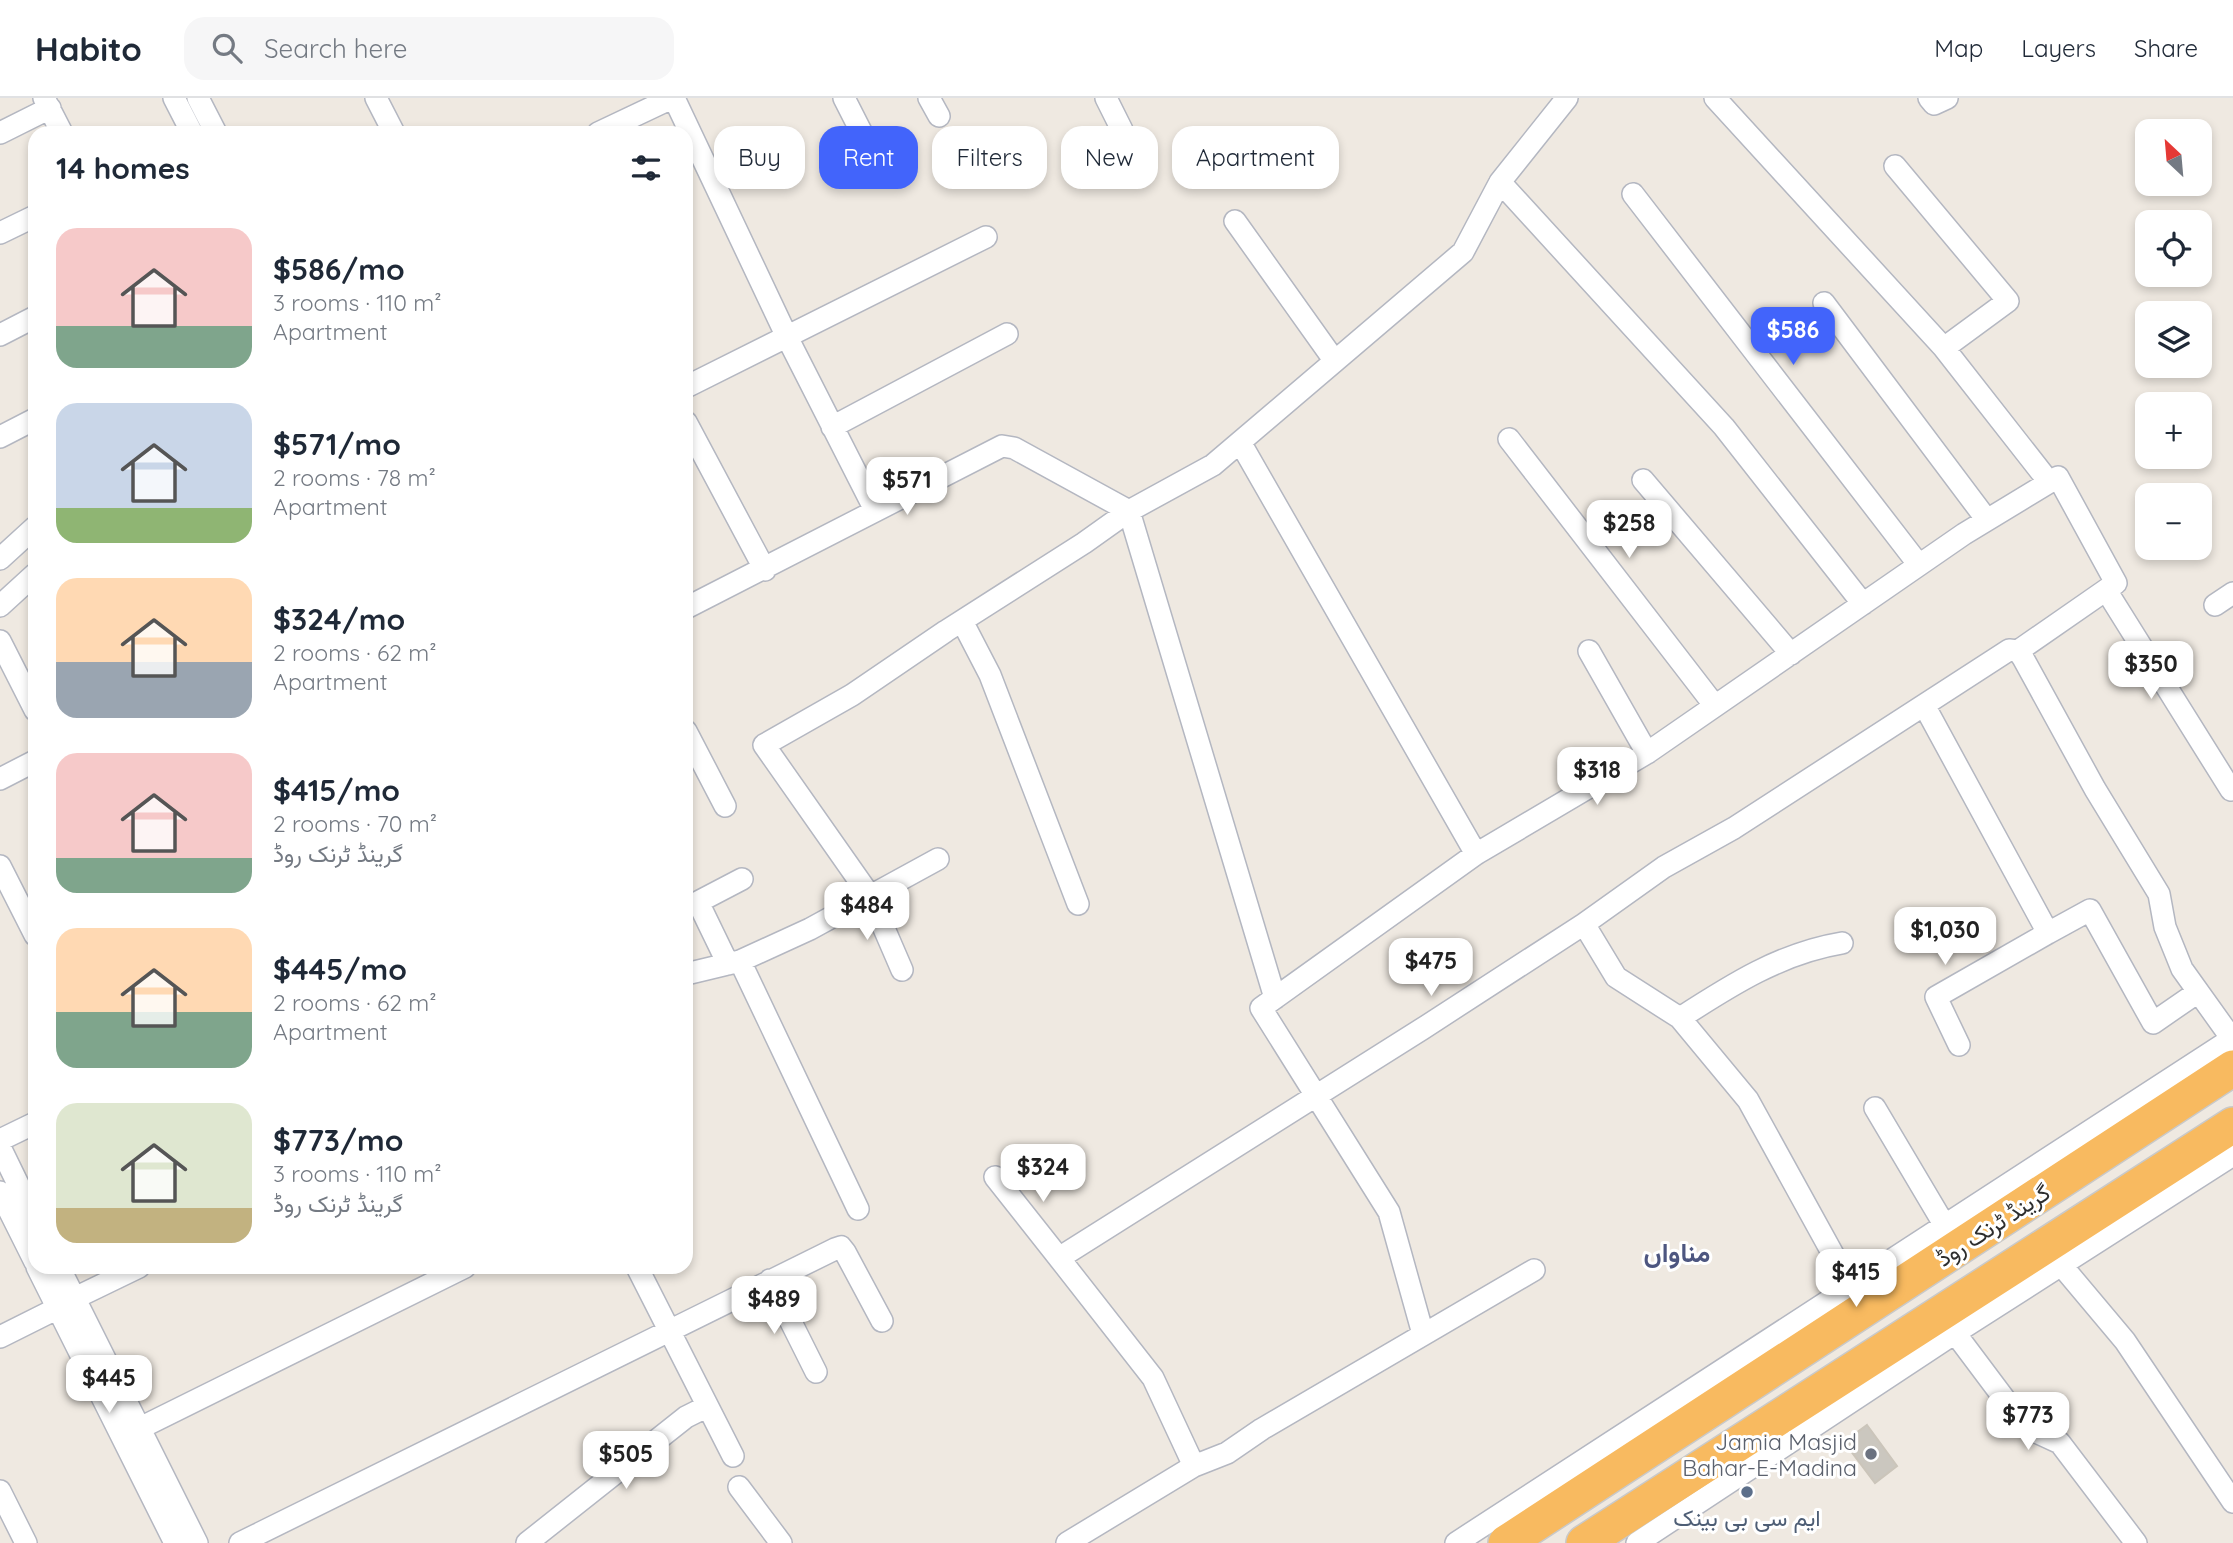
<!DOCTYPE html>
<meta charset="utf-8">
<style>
body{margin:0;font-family:Quicksand,Vazirmatn,sans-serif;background:#f6f6f7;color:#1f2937;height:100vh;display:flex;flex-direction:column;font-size:26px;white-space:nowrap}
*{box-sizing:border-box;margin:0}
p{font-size:23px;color:#747a83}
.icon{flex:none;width:38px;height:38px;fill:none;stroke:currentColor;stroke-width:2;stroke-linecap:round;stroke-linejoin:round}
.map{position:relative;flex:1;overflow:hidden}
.sheet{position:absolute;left:28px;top:28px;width:665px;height:1148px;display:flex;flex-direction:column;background:#fff;border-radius:21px;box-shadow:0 4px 10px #0003}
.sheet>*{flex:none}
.guide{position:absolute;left:714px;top:28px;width:665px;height:63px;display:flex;gap:14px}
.needle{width:46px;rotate:334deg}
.fabs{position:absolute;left:2135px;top:21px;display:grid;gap:14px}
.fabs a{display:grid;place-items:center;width:77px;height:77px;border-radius:14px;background:#fff;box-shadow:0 4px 10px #0003;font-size:35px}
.price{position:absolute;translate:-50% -60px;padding:0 16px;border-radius:14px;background:#fff;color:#222;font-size:23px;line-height:46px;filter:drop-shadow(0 2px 4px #0008)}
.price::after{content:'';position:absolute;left:50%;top:42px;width:21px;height:16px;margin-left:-10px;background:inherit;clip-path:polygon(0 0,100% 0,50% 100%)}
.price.active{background:#4264fb;color:#fff}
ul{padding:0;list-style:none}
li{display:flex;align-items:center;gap:21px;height:175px;padding:0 28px}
li span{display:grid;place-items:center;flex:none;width:196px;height:140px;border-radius:21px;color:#555}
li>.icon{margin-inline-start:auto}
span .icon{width:84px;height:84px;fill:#fffc;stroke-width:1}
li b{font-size:30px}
h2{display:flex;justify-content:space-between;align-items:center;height:84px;padding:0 28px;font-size:30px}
.chip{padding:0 24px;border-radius:21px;background:#fff;box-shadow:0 4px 10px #0003;font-size:24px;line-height:63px}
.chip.active{background:#4264fb;color:#fff}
header{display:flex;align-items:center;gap:42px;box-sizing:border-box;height:98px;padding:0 35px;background:#fff;border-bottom:2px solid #e0e1e3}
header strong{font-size:33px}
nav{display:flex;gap:38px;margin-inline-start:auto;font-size:24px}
.search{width:490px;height:63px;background:#f6f6f7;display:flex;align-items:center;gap:18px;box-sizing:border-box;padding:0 24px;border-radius:21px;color:#747a83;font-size:26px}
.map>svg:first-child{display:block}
.building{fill:#cbc7bf;stroke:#cbc5ba;stroke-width:2}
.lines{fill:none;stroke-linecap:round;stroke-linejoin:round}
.minor-casing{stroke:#b4b7c1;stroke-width:24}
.trunk-casing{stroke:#c9c9c9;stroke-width:38}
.minor{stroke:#fff;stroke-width:21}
.trunk{stroke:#f8ba60;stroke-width:35}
.worship-dot{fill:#6b7280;stroke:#fff;stroke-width:2.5}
.service-dot{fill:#5c6f8a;stroke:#fff;stroke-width:2.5}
.labels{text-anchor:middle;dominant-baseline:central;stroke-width:6;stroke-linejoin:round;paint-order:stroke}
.street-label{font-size:23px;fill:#2e2e2e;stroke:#fff}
.worship-label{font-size:23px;fill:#5b616d;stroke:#fff;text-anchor:end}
.service-label{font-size:23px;fill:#4e5e75;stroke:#fff}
.quarter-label{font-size:26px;font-weight:bold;fill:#4d5680;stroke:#fff}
</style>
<header>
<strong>Habito</strong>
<div class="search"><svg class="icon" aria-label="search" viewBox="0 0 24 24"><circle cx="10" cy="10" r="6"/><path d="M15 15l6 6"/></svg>Search here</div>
<nav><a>Map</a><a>Layers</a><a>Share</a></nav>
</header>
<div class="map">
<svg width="2233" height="1445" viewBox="0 0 2233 1445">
<rect width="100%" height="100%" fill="#efe9e1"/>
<path class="building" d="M1867,1327l30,41 -22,17 -31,-41z"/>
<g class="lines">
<g class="minor-casing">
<path id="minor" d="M44,0l18,35
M174,0l18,35
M198,0l18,35
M376,0l18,35
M674,0l113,239 88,173
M844,0l28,55
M929,0l10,18
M1106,0l16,32
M1715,0l229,250 105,134
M1929,0l5,6 13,-6
M0,35l50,-25
M598,35l74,-35
M1895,68l113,135 -64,47
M1500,84l224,245 139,177
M1633,96l286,371
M1235,123l99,139
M0,135l35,-17
M1824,205l163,217
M0,237l35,-18
M686,289l300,-150
M686,324l79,148
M832,329l175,-93
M0,339l35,-18
M1509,341l206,267
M1240,344l236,412
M1643,382l148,174
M0,461l35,-32
M2106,492l125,200
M2215,507l18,-12
M0,508l35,-32
M686,510l316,-162 12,2 115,63 146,487
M962,523l28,54 88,229
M0,543l35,69
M1589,553l58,102
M1924,607l124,228 42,-23 63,113 45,-31
M686,633l39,75
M0,681l35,-18
M0,768l35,69
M1584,826l32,53 64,41 68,82 103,187
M740,863l118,248
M728,866l-30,-62 44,-23
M902,872l-32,-74 -106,-151 88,-50 94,-64 138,-88 45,-32 84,-46 250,-213 37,-70 67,-84
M686,876l54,-13 70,-32 128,-70
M1680,920c51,-33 101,-65 162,-75
M1959,947l-23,-48 112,-64
M1875,1010l70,118
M0,1042l35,-17
M0,1049l35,72
M995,1079l64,81
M0,1094l35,70
M2062,1168l63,75 108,161
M37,1169l138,276
M59,1169l138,276
M637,1169l96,189
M1534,1172l-272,159 -35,24 -33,13 -41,-88 -94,-120 363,-229 162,-105 80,-57 70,-39 275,-178 9,1 5,7 72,131 64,105 6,33 17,42 50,70
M770,1182l46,92
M75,1200l64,-31
M1955,1235l51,68 30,31 24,11 76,100
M1423,1236l-34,-122 -128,-204 215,-154 171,-101 317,-219 94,-57 58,106 -98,68
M0,1239l58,-29
M122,1339l343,-170
M739,1389l42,56
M0,1393l26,52
M240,1445l595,-294 6,-2 4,5 37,69
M527,1445l159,-126 20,-10
M1067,1445l127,-77
M1456,1445l777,-505
M1637,1445l318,-210 278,-178"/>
</g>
<g class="trunk-casing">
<path id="trunk" d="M1506,1445l727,-475
M1584,1445l649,-418"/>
</g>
<use href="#minor" class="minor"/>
<use href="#trunk" class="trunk"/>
</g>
<circle class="worship-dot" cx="1871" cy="1356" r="7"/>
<circle class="service-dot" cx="1747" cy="1394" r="7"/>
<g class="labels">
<g class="street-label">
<text transform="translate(1993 1127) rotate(-33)">گرینڈ ٹرنک روڈ</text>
</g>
<g class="worship-label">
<text x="1857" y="1343">Jamia Masjid<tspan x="1857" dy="26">Bahar-E-Madina</tspan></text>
</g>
<g class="service-label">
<text x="1747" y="1419">ایم سی بی بینک</text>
</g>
<g class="quarter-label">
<text x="1677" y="1154">مناواں</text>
</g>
</g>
</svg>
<div class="fabs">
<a><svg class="needle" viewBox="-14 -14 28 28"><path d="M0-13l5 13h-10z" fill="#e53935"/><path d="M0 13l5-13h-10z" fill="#747a83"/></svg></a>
<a><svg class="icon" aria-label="locate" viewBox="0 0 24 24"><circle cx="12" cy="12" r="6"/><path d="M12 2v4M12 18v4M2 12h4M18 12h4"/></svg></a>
<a><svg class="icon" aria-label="layers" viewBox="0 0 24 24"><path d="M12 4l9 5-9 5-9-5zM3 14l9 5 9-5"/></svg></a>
<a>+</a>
<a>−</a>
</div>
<b class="price active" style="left:1793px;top:269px">$586</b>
<b class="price" style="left:907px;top:419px">$571</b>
<b class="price" style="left:1629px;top:462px">$258</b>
<b class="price" style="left:2151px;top:603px">$350</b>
<b class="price" style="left:1597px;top:709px">$318</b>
<b class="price" style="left:867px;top:844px">$484</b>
<b class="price" style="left:1945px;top:869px">$1,030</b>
<b class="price" style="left:1431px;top:900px">$475</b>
<b class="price" style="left:1043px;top:1106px">$324</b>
<b class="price" style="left:1856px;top:1211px">$415</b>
<b class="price" style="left:774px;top:1238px">$489</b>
<b class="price" style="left:109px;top:1317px">$445</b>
<b class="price" style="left:2028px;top:1354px">$773</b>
<b class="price" style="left:626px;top:1393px">$505</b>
<div class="guide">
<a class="chip">Buy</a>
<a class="chip active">Rent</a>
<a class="chip">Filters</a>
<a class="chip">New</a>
<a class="chip">Apartment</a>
</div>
<section class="sheet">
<h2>14 homes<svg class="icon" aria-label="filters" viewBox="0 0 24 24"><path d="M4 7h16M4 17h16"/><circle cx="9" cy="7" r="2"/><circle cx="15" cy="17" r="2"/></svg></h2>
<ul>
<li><span style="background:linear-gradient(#f6c9c9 70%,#7fa58c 0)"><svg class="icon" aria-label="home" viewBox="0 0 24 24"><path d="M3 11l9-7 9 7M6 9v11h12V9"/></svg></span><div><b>$586/mo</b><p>3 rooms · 110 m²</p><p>Apartment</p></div></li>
<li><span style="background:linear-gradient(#c9d6e8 75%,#8fb573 0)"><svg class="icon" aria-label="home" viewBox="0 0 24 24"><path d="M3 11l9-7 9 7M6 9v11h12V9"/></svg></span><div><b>$571/mo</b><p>2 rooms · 78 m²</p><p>Apartment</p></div></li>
<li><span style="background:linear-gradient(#ffd9b3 60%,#9aa5b1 0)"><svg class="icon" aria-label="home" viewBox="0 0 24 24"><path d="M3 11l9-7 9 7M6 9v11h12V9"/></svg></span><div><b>$324/mo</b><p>2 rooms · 62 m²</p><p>Apartment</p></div></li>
<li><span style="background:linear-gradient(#f6c9c9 75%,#7fa58c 0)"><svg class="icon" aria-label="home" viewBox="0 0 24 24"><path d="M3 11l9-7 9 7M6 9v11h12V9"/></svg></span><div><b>$415/mo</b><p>2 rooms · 70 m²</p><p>گرینڈ ٹرنک روڈ</p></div></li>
<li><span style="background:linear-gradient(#ffd9b3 60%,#7fa58c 0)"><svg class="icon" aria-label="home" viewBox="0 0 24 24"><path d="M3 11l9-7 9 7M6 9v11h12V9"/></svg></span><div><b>$445/mo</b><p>2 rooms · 62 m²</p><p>Apartment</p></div></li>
<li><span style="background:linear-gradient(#dfe7d0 75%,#c2b280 0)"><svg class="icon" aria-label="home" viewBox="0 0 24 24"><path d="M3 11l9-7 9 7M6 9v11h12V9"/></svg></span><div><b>$773/mo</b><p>3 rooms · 110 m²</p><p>گرینڈ ٹرنک روڈ</p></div></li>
</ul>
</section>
</div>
